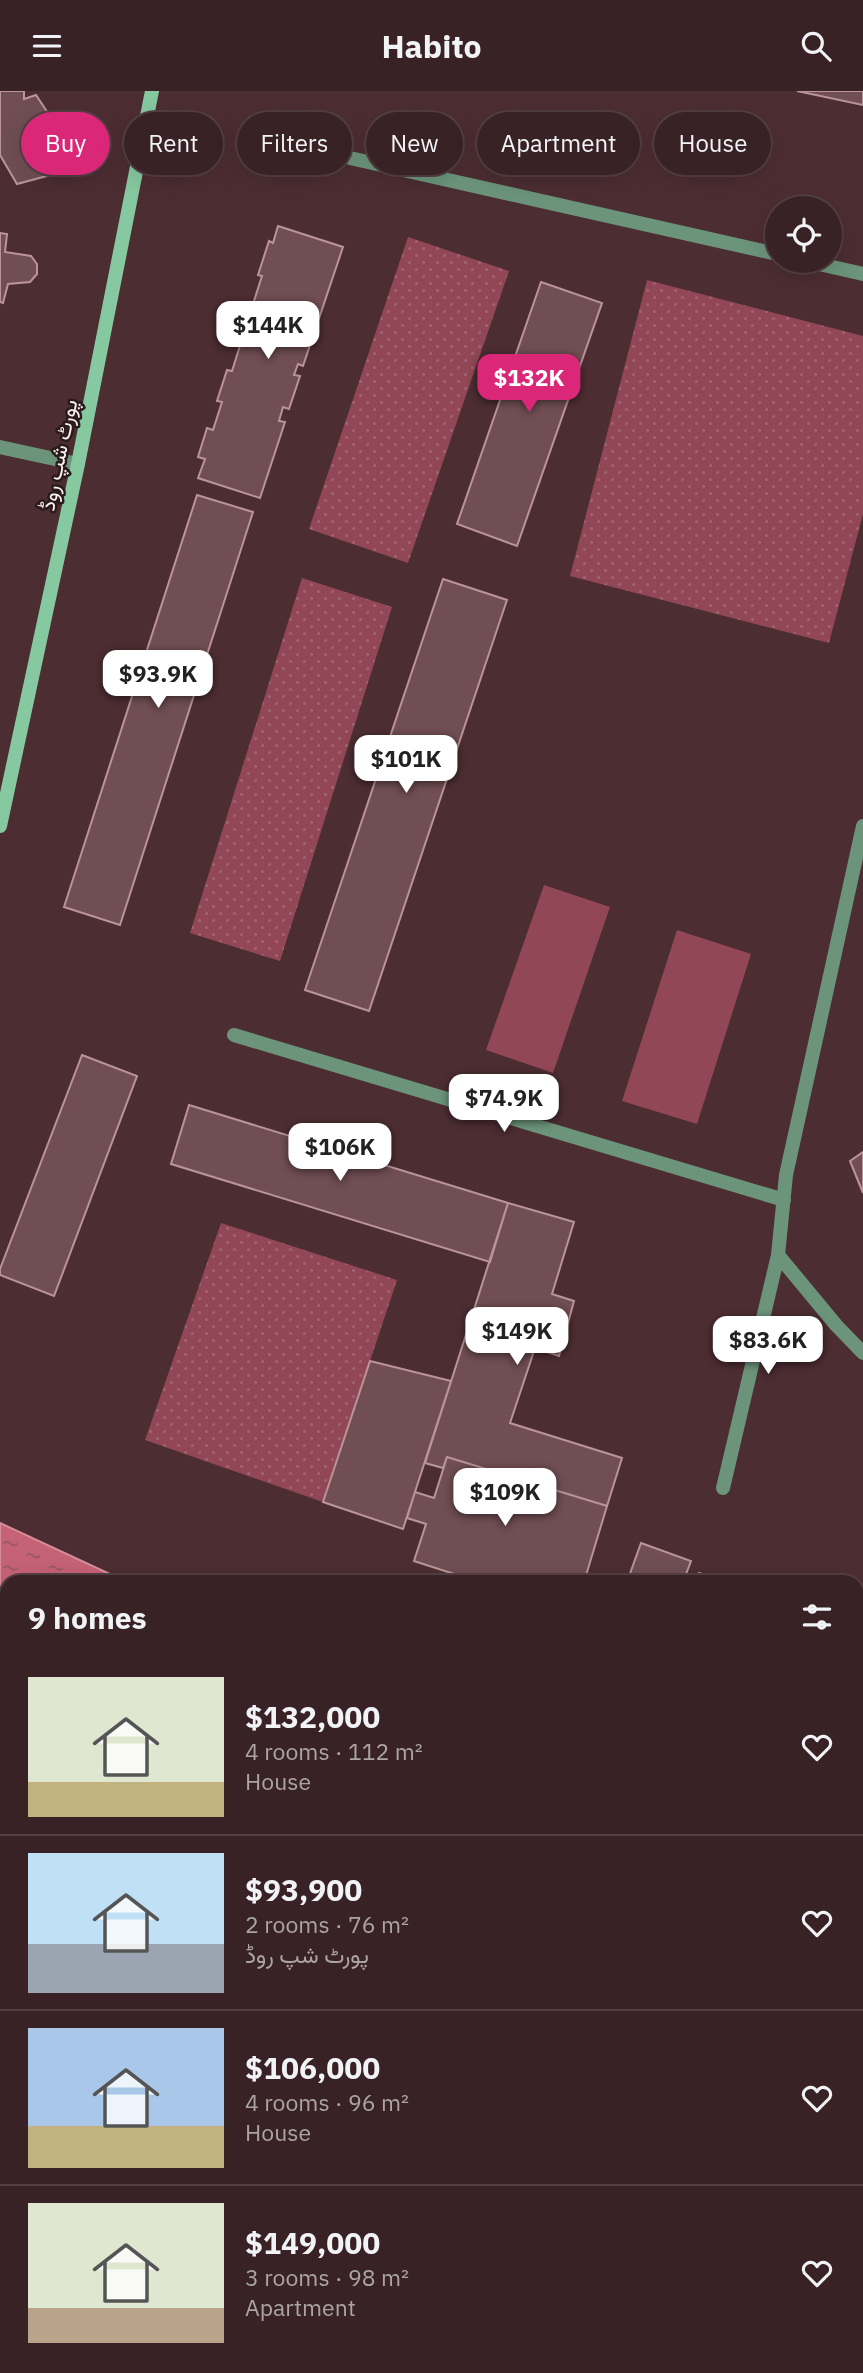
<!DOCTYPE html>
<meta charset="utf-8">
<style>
body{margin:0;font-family:"IBM Plex Sans",Vazirmatn,sans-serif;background:#442f32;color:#f1f3f6;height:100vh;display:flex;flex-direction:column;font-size:26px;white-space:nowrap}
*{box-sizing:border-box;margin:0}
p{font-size:23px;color:#aba4a7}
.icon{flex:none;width:38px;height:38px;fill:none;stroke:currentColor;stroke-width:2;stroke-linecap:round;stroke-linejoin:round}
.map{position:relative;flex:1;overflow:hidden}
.drawer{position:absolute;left:0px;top:1484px;width:864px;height:798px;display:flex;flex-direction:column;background:#392226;border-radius:21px 21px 0 0;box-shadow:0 7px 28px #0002,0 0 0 2px #533f43}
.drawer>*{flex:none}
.guide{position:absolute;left:21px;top:21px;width:822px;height:63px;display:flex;gap:14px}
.tools{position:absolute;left:765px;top:105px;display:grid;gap:14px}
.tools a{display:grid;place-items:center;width:77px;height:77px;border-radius:50%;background:#392226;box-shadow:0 7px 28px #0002,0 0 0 2px #533f43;font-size:35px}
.price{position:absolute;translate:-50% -60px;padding:0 16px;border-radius:14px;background:#fff;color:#222;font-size:23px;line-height:46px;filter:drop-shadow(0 2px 4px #0008)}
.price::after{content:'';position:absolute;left:50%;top:42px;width:21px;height:16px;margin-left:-10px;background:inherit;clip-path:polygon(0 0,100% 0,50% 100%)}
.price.active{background:#db2777;color:#fff}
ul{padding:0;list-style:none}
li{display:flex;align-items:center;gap:21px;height:175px;padding:0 28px}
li+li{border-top:2px solid #533f43}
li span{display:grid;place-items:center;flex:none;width:196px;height:140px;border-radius:0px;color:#555}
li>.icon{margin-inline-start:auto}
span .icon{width:84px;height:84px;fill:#fffc;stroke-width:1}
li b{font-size:30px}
h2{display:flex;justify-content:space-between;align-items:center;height:84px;padding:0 28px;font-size:30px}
.tag{padding:0 24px;border-radius:32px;background:#392226;box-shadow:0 7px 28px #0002,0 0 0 2px #533f43;font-size:24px;line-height:63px}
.tag.active{background:#db2777;color:#fff}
header{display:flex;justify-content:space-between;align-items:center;height:91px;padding:0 28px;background:#392226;font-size:32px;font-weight:700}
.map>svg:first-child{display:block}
.grass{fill:url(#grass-dots)}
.pitch{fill:#914755}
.water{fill:url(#water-ripples);stroke:#d68d9a;stroke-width:2}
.building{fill:#704e53;stroke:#ba9499;stroke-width:2}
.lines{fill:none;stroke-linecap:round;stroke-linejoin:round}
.street{stroke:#6c947b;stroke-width:14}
.secondary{stroke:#86c8a0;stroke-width:14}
.labels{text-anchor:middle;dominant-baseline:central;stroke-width:5;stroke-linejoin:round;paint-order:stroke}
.street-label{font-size:21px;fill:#fdf0f1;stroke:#291a1c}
</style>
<header><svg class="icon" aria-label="menu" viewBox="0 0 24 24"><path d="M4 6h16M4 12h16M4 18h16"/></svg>Habito<svg class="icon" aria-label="search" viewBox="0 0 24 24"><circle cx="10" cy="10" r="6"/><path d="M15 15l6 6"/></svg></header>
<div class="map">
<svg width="863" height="2282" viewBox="0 0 863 2282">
<defs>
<pattern id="grass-dots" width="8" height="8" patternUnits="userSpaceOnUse" patternTransform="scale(1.75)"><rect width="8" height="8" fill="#914755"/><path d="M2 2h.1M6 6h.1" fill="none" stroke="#a1626e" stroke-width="1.8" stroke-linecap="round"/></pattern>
<pattern id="water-ripples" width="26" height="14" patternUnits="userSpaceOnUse" patternTransform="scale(1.75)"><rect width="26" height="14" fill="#c66275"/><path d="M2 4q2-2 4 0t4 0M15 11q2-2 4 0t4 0" fill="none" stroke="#955863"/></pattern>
</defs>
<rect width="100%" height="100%" fill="#4c2d32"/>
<path class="grass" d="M408,146l101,34 -101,292 -99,-34z
M647,189l216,56v178l-34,129 -259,-67z
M302,487l90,29 -112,354 -90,-28z
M221,1132l176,57 -74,222 -178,-62z"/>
<path class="pitch" d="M544,794l66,22 -57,166 -67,-23z
M677,839l74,24 -54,170 -75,-23z"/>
<path class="water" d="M0,1432l127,59h-120v784h851v-443l5,-3v453h-863z"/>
<path class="building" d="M0,0h24v8l12,-4 16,24 -8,4 25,47 -52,14 -17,-29z
M797,0h66v14z
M278,135l65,21 -40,119 -5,-2 -4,11 6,1 -11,33 -6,-2 -4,14 6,1 -25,76 -62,-20 7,-19 -7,-2 9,-29 6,2 9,-28 -5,-1 10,-31 5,1 12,-38 -4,-2 9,-28 4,1 9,-28 -4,-1 11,-34 4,2z
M0,142l7,1 -2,18 26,4 6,8v10l-7,8 -22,2 -5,19 -3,-1z
M541,191l61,21 -85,243 -60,-22z
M197,404l56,17 -133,413 -56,-18z
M443,488l64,21 -138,411 -64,-21z
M82,964l55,21 -83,220 -54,-21v-6z
M189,1014l319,98 -18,59 -319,-98z
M863,1061v41l-13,-32z
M508,1112l66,19 -22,72 22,7 -15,55 -24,-8 -25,75 112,35 -15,48 -160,-49 -4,11 -18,-5z
M370,1270l81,20 -48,148 -80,-27z
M447,1366l160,49 -23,76h-105l-65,-21 12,-37 -19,-6 8,-26 19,6z
M641,1452l50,18 -8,21h-56z
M699,1482l27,9h-31z
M858,1586l5,2v91l-5,-2z"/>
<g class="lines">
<path class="street" d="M350,67l427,96
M806,170l57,13
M0,356l78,17
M863,735l-77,349 -8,80 58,70 27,28
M234,944l550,165
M723,1397l55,-233"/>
<path class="secondary" d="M0,735l78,-362 74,-373"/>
</g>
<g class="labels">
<g class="street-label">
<text transform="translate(58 364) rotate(-78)">پورٹ شپ روڈ</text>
</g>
</g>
</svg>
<div class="tools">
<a><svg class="icon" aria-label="locate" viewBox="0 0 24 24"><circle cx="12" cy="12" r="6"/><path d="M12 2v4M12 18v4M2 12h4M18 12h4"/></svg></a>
</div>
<b class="price" style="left:268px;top:270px">$144K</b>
<b class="price active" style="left:529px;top:323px">$132K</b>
<b class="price" style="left:158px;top:619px">$93.9K</b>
<b class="price" style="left:406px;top:704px">$101K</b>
<b class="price" style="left:504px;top:1043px">$74.9K</b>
<b class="price" style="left:340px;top:1092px">$106K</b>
<b class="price" style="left:517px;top:1276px">$149K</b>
<b class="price" style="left:768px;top:1285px">$83.6K</b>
<b class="price" style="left:505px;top:1437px">$109K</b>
<div class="guide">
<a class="tag active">Buy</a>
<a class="tag">Rent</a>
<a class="tag">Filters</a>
<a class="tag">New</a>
<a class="tag">Apartment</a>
<a class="tag">House</a>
</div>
<section class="drawer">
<h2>9 homes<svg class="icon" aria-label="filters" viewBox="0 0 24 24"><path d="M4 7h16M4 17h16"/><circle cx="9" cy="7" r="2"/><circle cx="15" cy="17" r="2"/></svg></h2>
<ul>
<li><span style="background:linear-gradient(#dfe7d0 75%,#c2b280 0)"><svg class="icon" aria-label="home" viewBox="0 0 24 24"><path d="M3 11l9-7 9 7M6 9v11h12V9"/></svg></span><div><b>$132,000</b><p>4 rooms · 112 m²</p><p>House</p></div><svg class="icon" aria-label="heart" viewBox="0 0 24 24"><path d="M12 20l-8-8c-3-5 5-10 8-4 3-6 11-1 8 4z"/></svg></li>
<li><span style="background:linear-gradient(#bfe0f5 65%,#9aa5b1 0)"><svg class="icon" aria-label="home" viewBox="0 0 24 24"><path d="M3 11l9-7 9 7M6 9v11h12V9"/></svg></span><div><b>$93,900</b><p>2 rooms · 76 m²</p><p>پورٹ شپ روڈ</p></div><svg class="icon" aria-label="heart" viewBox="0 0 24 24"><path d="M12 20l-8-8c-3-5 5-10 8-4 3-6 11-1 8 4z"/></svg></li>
<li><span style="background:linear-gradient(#a9c7e8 70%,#c2b280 0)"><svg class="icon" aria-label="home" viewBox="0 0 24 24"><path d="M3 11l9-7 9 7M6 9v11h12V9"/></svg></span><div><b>$106,000</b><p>4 rooms · 96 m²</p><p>House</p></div><svg class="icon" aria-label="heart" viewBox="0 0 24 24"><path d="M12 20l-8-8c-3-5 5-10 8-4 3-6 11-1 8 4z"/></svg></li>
<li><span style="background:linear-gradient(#dfe7d0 75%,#b9a48a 0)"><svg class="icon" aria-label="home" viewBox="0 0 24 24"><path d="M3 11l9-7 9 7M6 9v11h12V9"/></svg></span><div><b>$149,000</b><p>3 rooms · 98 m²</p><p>Apartment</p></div><svg class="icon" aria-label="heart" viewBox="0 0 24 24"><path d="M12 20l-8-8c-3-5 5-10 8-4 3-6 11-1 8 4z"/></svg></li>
</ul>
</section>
</div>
